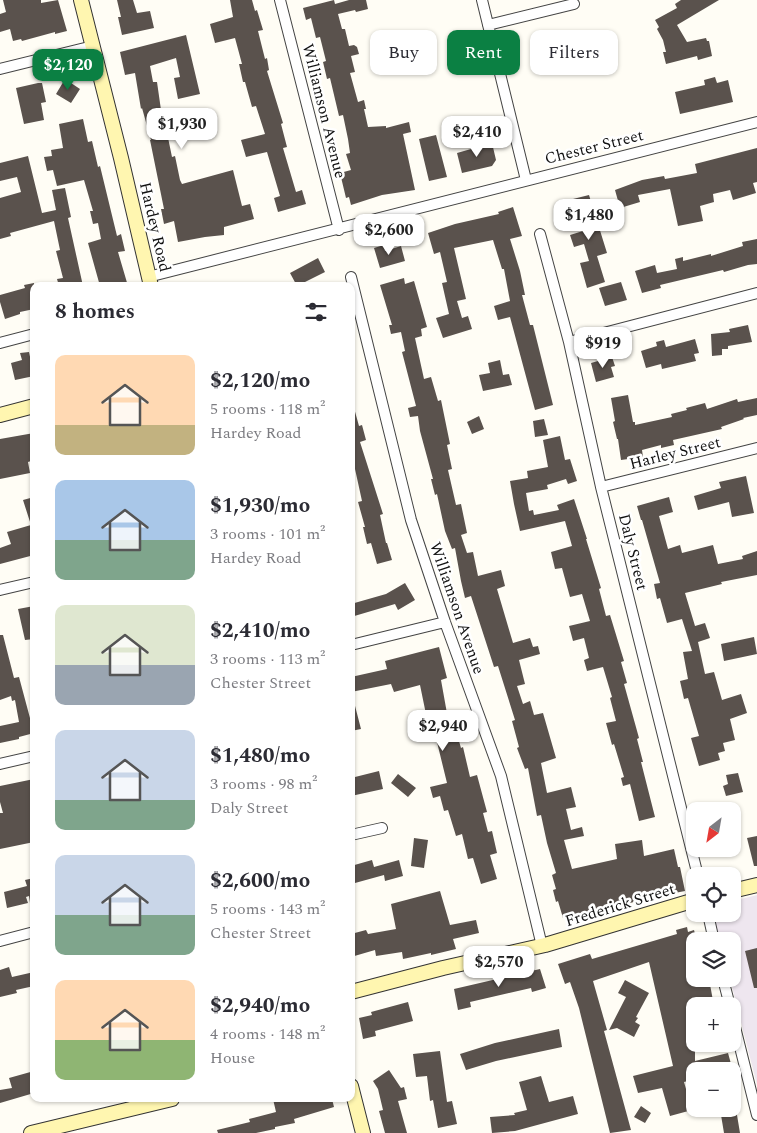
<!DOCTYPE html>
<meta charset="utf-8">
<style>
body{margin:0;font-family:Spectral,serif;background:#f7f7f7;color:#2b2b33;height:100vh;display:flex;flex-direction:column;font-size:19px;white-space:nowrap}
*{box-sizing:border-box;margin:0}
p{font-size:16px;color:#7c7c81}
.icon{flex:none;width:28px;height:28px;fill:none;stroke:currentColor;stroke-width:2;stroke-linecap:round;stroke-linejoin:round}
.map{position:relative;flex:1;overflow:hidden}
.details{position:absolute;left:30px;top:282px;width:325px;height:820px;display:flex;flex-direction:column;background:#fff;border-radius:10px;box-shadow:0 1px 4px #0004}
.details>*{flex:none}
.hud{position:absolute;left:370px;top:30px;width:311px;height:45px;display:flex;gap:10px}
.needle{width:32px;rotate:211deg}
.controls{position:absolute;left:686px;top:802px;display:grid;gap:10px}
.controls a{display:grid;place-items:center;width:55px;height:55px;border-radius:10px;background:#fff;box-shadow:0 1px 4px #0004;font-size:25px}
.price{position:absolute;translate:-50% -42px;padding:0 11px;border-radius:10px;background:#fff;color:#222;font-size:16px;line-height:32px;filter:drop-shadow(0 1px 2px #0008)}
.price::after{content:'';position:absolute;left:50%;top:30px;width:15px;height:11px;margin-left:-8px;background:inherit;clip-path:polygon(0 0,100% 0,50% 100%)}
.price.current{background:#0b8043;color:#fff}
ul{padding:0;list-style:none}
li{display:flex;align-items:center;gap:15px;height:125px;padding:0 25px}
li span{display:grid;place-items:center;flex:none;width:140px;height:100px;border-radius:10px;color:#555}
li>.icon{margin-inline-start:auto}
span .icon{width:60px;height:60px;fill:#fffc;stroke-width:1}
li b{font-size:21px}
h2{display:flex;justify-content:space-between;align-items:center;height:60px;padding:0 25px;font-size:21px}
.pill{padding:0 18px;border-radius:10px;background:#fff;box-shadow:0 1px 4px #0004;font-size:18px;line-height:45px}
.pill.current{background:#0b8043;color:#fff}
.map>svg:first-child{display:block}
.industrial{fill:#eee6ef}
.building{fill:#5a524d}
.lines{fill:none;stroke-linecap:round;stroke-linejoin:round}
.street-casing{stroke:#444;stroke-width:12}
.secondary-casing{stroke:#333;stroke-width:16}
.street{stroke:#fff;stroke-width:10}
.secondary{stroke:#fff6b0;stroke-width:14}
.labels{text-anchor:middle;dominant-baseline:central;stroke-width:5;stroke-linejoin:round;paint-order:stroke}
.street-label{font-size:16px;fill:#111;stroke:#fff}
</style>
<div class="map">
<svg width="757" height="1133" viewBox="0 0 757 1133">
<rect width="100%" height="100%" fill="#fffdf5"/>
<path class="industrial" d="M757,895v190l-27,-106h2v-38h-12l-7,-27h19l1,-13z"/>
<path class="building" d="M3,0h38v3l17,-3 9,31 -12,3v-2l-33,9 -1,-2 -8,2 -3,-12 -10,3v-18l6,-2z
M117,0h16l4,13 13,-2 4,17 -32,7 -4,-18h3z
M230,0h22l3,11 2,-1 6,20 -5,1 7,28 2,-1 2,12 -2,1 16,52 -2,1 6,23 -4,1 13,44 6,-2 4,14 -28,8 -4,-14 6,-2 -13,-44 -21,5 -5,-17 24,-6 -9,-28 -4,1 -7,-25h-2l-4,-18h3l-7,-26 -20,5 -5,-19 23,-7z
M334,0l1,4 14,-4h17l2,9 -12,3 -1,-2 -17,4 4,15h3l4,17 5,-1 3,2 2,7 -8,2 4,16 -5,1 8,29 6,-2 2,9h-2l4,18 18,-1v2l23,-6 2,10 -8,2 12,56 -33,5 -31,10 -2,-8 -3,1 -6,-25 11,-3 -5,-16 4,-1 -2,-14 -5,-24 -4,1 -9,-38 -3,1 -4,-17 3,-1 -6,-24 -4,1 -5,-20 -5,2 -3,-12z
M681,0h38l-42,25 10,17 19,-4 1,3h2l3,15 -14,4 -1,-4 -31,8 -3,-12h3l-3,-12 -6,-11 2,-2 -4,-7 22,-12 -2,-4z
M186,35l14,59 -22,5 -4,-21 6,-1 -4,-19 -26,8 3,16h4l4,28 1,-1 6,18 -2,1 6,29 3,-1 5,24 2,4 51,-14 9,36 8,-2 4,15 -30,8v8l-19,2 -27,5 -4,-21 -10,3 -3,-15h3l-14,-69h1l-9,-32 -1,1 -6,-36 -10,2 -5,-23z
M715,77l2,6 11,-3 5,22 -53,12 -5,-22 30,-7 -1,-5z
M65,79l15,10 -9,14 -15,-9z
M38,83h4l4,19 -5,1 3,17 -20,4 -8,-36z
M83,119l5,23 4,-1 6,26 2,-1 17,70 4,-2 4,17 -7,1 10,34h-28l-12,-43 13,-4 -3,-16 -5,1 -3,-13h3l-9,-31 -27,6 -4,-16 -6,1 -3,-14 8,-1 -1,-6 12,-2 -4,-24z
M436,135l11,42 -18,4 -10,-42z
M492,143l4,17 -4,6 -30,7 -5,-20z
M757,148v34l-4,1 3,10 -23,7 -3,-10 -17,4 1,8 -14,4 3,15 -25,5 -8,-37 -32,6 2,7 -20,6 -5,-18 27,-10 22,-4 1,3 32,-6 -2,-9z
M28,156l14,57 14,-3 -4,-20 13,-2 6,29 -3,1 15,68h-24l-2,-7 6,-1 -7,-27 4,-1 -6,-29 -44,12 1,3 -11,3v-41l21,-6 -4,-15 -17,4v-18z
M589,195l18,58 -10,3 8,26 -18,6 -7,-25 9,-2 -5,-17 -10,3 -4,-12 13,-4 -6,-22 -5,1 -3,-10z
M513,207l9,29 -12,3 10,32 5,24h-3l8,30h3l20,80 -18,5 -25,-93 -12,3 -4,-14 16,-5 -6,-32h-2l-9,-29 -39,8 12,51 -9,2 5,17 6,-2 4,13 -29,9 -7,-20 13,-4 -7,-31 5,-1 -7,-30 -6,2 -6,-21 27,-9 44,-10 -1,-2z
M757,239v25l-9,1 -24,7 -1,-2 -63,15 1,3 -19,5 -7,-22 20,-6 2,8 20,-4 -2,-10 8,-2v4l28,-7v2l32,-10 -1,-4z
M384,245l1,6 16,-5 4,15 -25,7 -6,-20z
M318,258l7,14 -28,14 -7,-13z
M404,278l1,6 9,-3 13,46 -6,2 1,7 -7,2 9,41 7,-2 7,24 3,-1 9,44 -3,1 5,24 -4,1 8,35 5,-1 6,29 -6,2 6,18 6,-1 5,24 23,-6 4,16 -8,3 16,54 17,-5 3,9 5,-1 2,8 -21,6 6,24 -8,2 6,18 7,-3 4,14 9,-2 13,45 -15,5 6,30 24,-6 5,20 -10,2 5,21 11,-3 2,9 -20,4 8,29 45,-10 -2,-15 27,-4 2,16 30,-7 4,18h2l5,24 -41,8 -59,17 -1,-4 -21,6 -5,-17 -2,1 -3,-12 3,-1 -4,-14 4,-2 -9,-30 -6,-28 -4,1 -9,-48 -3,1 -8,-21 2,-1 -7,-26 3,-1 -17,-54 -4,1 -23,-71 -6,2 -4,-17 -6,-33 -3,1 -7,-18 -8,-37 -2,1 -4,-16h2l-13,-48 -2,-15 -8,1 -2,-9 8,-2 -14,-54 3,-1 -4,-19 -10,2 -2,-9h3l-12,-40z
M621,282l6,18 -22,6 -6,-18z
M34,283v26l-14,3v2l-15,5 -5,-17v-7l25,-7 -1,-3z
M748,325l4,17 -24,4v3h-6v6l-10,1 -1,-22 19,-2 -1,-3z
M695,339l4,14 -5,1 2,7 -34,8 -1,-5 -15,4 -5,-17 16,-5 -1,-4 8,-2 2,7z
M29,352l5,24 -19,4 -4,-17 11,-3 -2,-7z
M612,357l3,9 -4,1 3,10 -18,5 -5,-19z
M500,360l3,15 6,-1 3,11 -29,6 -4,-16 11,-2 -2,-10z
M628,395l5,27h2v3l37,-8 -1,-3 16,-4 -1,-2 19,-5 2,6 30,-10 1,3 19,-4v17l-14,3 1,1 -23,8 1,2 -49,11 1,5 -13,3v-3l-19,5 1,7 -22,3 -3,-21h-1l-4,-17 2,-1 -4,-23z
M351,408h3l5,18 3,-1 4,15 -6,2 23,72 -3,1 6,28h1l5,17 -15,4 -6,-21 -4,1 -4,-17h2l-7,-25 4,-1 -7,-32 -4,1z
M479,416l5,13 -12,5 -5,-12z
M544,419l4,16 -13,2 -2,-16z
M34,433v27l-6,2 2,11 -30,6v-40z
M560,436l5,24 5,-1 7,22 -9,3 -2,-5 -19,6 1,4 -22,4 3,18 4,-1 1,5 25,-5 -2,-5 17,-6 13,40h-1l15,49 -2,1 7,27 4,-1 14,46 -3,1 6,21 -3,1 15,54 -2,1 6,23h-2l14,55 -16,4 -9,-37 -7,2 -2,-8 3,-1 -10,-33 -2,1 -6,-22 10,-2 -6,-23 2,-1 -9,-30 -16,4 -3,-11 5,-2 -5,-20 -11,3 -4,-15 21,-5 -8,-27 -12,3 -8,-29 -7,1 -4,-17 21,-6 -7,-25 -45,10 -6,-27 -4,-23 18,-3 -1,-7 21,-4 -5,-27z
M746,476l8,37 -22,4 -3,-15 -31,8 -4,-14 27,-8 -2,-6z
M34,497v58l-34,9v-16l11,-4 -4,-12 24,-7 -8,-25z
M669,497l4,15 -14,4 9,33 12,-4 2,8 31,-8 5,19 25,-5 -1,-3 15,-5v24l-36,7 1,2 -37,9 10,33 10,-3 5,15 -12,4 7,32 9,-2 8,28 19,-6 6,19 -17,6 5,21 -12,3 2,8 -7,2 2,7 -21,6 -8,-28 8,-2 -11,-38 -4,1 -4,-18 8,-2 -5,-27 9,-1 -10,-32 -15,4 -7,-25 -3,1 -3,-15 6,-1 -18,-63h-1l-4,-14z
M405,583l10,17 -17,10 -3,-6 -44,13v-13l35,-10z
M34,606v33l-9,1 -7,-31z
M0,635h3l11,43 5,-1 15,56 -15,4v2l-19,4v-17l19,-4 -4,-22 -3,1 -1,-5 -11,4z
M754,637l3,17 -33,7 -3,-17z
M439,647l8,31 -6,2 7,39 4,-2 9,31 2,-1 7,30 7,-2 10,37 -4,1 5,19 4,-1 5,22 -7,2 7,24 -16,5 -8,-26 -5,1 -6,-25 -6,2 -8,-26 -4,1 -4,-15 -7,2 -3,-11 17,-4 -12,-49 -5,2 -3,-11 1,-1 -8,-39 -26,7 -3,-8 -40,8v-15l36,-8 -2,-8z
M351,702h3l7,27 -10,2z
M379,771l4,18 -32,7v-18z
M738,773l5,19 -17,4 -3,-10 5,-2 -2,-9z
M398,774l18,14 -8,9 -17,-14z
M34,779v63l-34,7v-36h3l-3,-11v-16z
M757,836v30h-3l-7,-28z
M414,838l14,2 -4,28 -13,-2z
M372,860l2,7 25,-7 4,16 -18,5 -1,-6 -29,8 -4,-17z
M34,878v24l-4,1 -1,-7 -3,1 2,6 -21,5 -3,-16 23,-6 -2,-6z
M440,891l10,34 26,-5 3,13 -26,6 3,10 -25,6v-2l-28,6 -1,-7 -26,4 -1,-6 -24,7v-23l15,-4 2,4 28,-5 -5,-25z
M687,927l1,5 6,-2 3,11h-2v7l-9,2 5,19 4,-1v11h14l5,27h-19v55l33,-8 5,18h-38v8l-11,3 8,28 -22,6 -8,-28 -24,5 -5,-17 40,-10 -24,-104 -56,19 14,49 -3,1 27,99 -21,3 -31,-125 -9,-26 -5,2 -7,-20 32,-10 2,5 85,-25 -1,-4z
M757,948v40h-3l-9,-37z
M9,967l3,10 22,-5v14l-18,4 1,3 -17,4v-27z
M540,969l6,19 -14,4 -1,-4 -61,14 1,5 -13,3 -4,-21z
M625,980l24,13 -13,24 2,1 -3,4 5,3 -6,12 -17,-9 -8,2 17,-33 -8,-4z
M408,1002l5,19 -38,10 1,5 -13,3 -4,-21 13,-3 -1,-3z
M559,1029l3,18 -66,14 -30,9 -6,-16 35,-11z
M440,1051l7,51 5,-1 5,23 -19,4 -5,-28 -3,1 -3,-25 -11,1 -3,-23z
M389,1070l12,18 3,-1 3,12 -9,2 9,32h-22l-6,-22 4,-1 -5,-21 -5,-8z
M34,1071v22l-34,10v-13l12,-2 -3,-10z
M541,1076l8,26 24,-6 5,18 -63,17 -23,2 -2,-16 25,-2 -1,-2 13,-3 -8,-28z
M273,1099h59l2,8 -40,12 1,4 -20,4v2l-19,4h-38l-1,-3 33,-8 -1,-3 27,-7z
M641,1106l10,7 -6,10 -11,-6z
M720,1109h16l4,24h-16z"/>
<g class="lines">
<g class="street-casing">
<path id="street" d="M280,0l59,230
M482,0l44,180
M488,25l86,-21
M0,69l93,-23
M540,234l29,108 32,145 97,389
M148,277l609,-155
M351,277l60,243 34,102 56,154 41,170
M569,342l188,-49
M0,343l34,-9
M601,487l156,-39
M0,590l34,-8
M351,645l94,-23
M0,764l34,-8
M351,835l31,-7
M708,914l6,27
M0,941l34,-9
M723,979l7,27
M732,1015l25,100"/>
</g>
<g class="secondary-casing">
<path id="secondary" d="M81,0l40,158 30,128
M0,415l34,-9
M732,891l25,-6
M351,992l92,-24 102,-23 150,-45
M351,1086l12,47
M31,1133l141,-34"/>
</g>
<use href="#street" class="street"/>
<use href="#secondary" class="secondary"/>
</g>
<g class="labels">
<g class="street-label">
<text transform="translate(324 111) rotate(76)">Williamson Avenue</text>
<text transform="translate(594 147) rotate(-14)">Chester Street</text>
<text transform="translate(155 227) rotate(77)">Hardey Road</text>
<text transform="translate(675 453) rotate(-14)">Harley Street</text>
<text transform="translate(633 552) rotate(76)">Daly Street</text>
<text transform="translate(457 608) rotate(71)">Williamson Avenue</text>
<text transform="translate(620 905) rotate(-17)">Frederick Street</text>
</g>
</g>
</svg>
<div class="controls">
<a><svg class="needle" viewBox="-14 -14 28 28"><path d="M0-13l5 13h-10z" fill="#e53935"/><path d="M0 13l5-13h-10z" fill="#7c7c81"/></svg></a>
<a><svg class="icon" aria-label="locate" viewBox="0 0 24 24"><circle cx="12" cy="12" r="6"/><path d="M12 2v4M12 18v4M2 12h4M18 12h4"/></svg></a>
<a><svg class="icon" aria-label="layers" viewBox="0 0 24 24"><path d="M12 4l9 5-9 5-9-5zM3 14l9 5 9-5"/></svg></a>
<a>+</a>
<a>−</a>
</div>
<b class="price current" style="left:68px;top:91px">$2,120</b>
<b class="price" style="left:182px;top:150px">$1,930</b>
<b class="price" style="left:477px;top:158px">$2,410</b>
<b class="price" style="left:589px;top:241px">$1,480</b>
<b class="price" style="left:389px;top:256px">$2,600</b>
<b class="price" style="left:603px;top:369px">$919</b>
<b class="price" style="left:443px;top:752px">$2,940</b>
<b class="price" style="left:499px;top:988px">$2,570</b>
<div class="hud">
<a class="pill">Buy</a>
<a class="pill current">Rent</a>
<a class="pill">Filters</a>
</div>
<section class="details">
<h2>8 homes<svg class="icon" aria-label="filters" viewBox="0 0 24 24"><path d="M4 7h16M4 17h16"/><circle cx="9" cy="7" r="2"/><circle cx="15" cy="17" r="2"/></svg></h2>
<ul>
<li><span style="background:linear-gradient(#ffd9b3 70%,#c2b280 0)"><svg class="icon" aria-label="home" viewBox="0 0 24 24"><path d="M3 11l9-7 9 7M6 9v11h12V9"/></svg></span><div><b>$2,120/mo</b><p>5 rooms · 118 m²</p><p>Hardey Road</p></div></li>
<li><span style="background:linear-gradient(#a9c7e8 60%,#7fa58c 0)"><svg class="icon" aria-label="home" viewBox="0 0 24 24"><path d="M3 11l9-7 9 7M6 9v11h12V9"/></svg></span><div><b>$1,930/mo</b><p>3 rooms · 101 m²</p><p>Hardey Road</p></div></li>
<li><span style="background:linear-gradient(#dfe7d0 60%,#9aa5b1 0)"><svg class="icon" aria-label="home" viewBox="0 0 24 24"><path d="M3 11l9-7 9 7M6 9v11h12V9"/></svg></span><div><b>$2,410/mo</b><p>3 rooms · 113 m²</p><p>Chester Street</p></div></li>
<li><span style="background:linear-gradient(#c9d6e8 70%,#7fa58c 0)"><svg class="icon" aria-label="home" viewBox="0 0 24 24"><path d="M3 11l9-7 9 7M6 9v11h12V9"/></svg></span><div><b>$1,480/mo</b><p>3 rooms · 98 m²</p><p>Daly Street</p></div></li>
<li><span style="background:linear-gradient(#c9d6e8 60%,#7fa58c 0)"><svg class="icon" aria-label="home" viewBox="0 0 24 24"><path d="M3 11l9-7 9 7M6 9v11h12V9"/></svg></span><div><b>$2,600/mo</b><p>5 rooms · 143 m²</p><p>Chester Street</p></div></li>
<li><span style="background:linear-gradient(#ffd9b3 60%,#8fb573 0)"><svg class="icon" aria-label="home" viewBox="0 0 24 24"><path d="M3 11l9-7 9 7M6 9v11h12V9"/></svg></span><div><b>$2,940/mo</b><p>4 rooms · 148 m²</p><p>House</p></div></li>
</ul>
</section>
</div>
